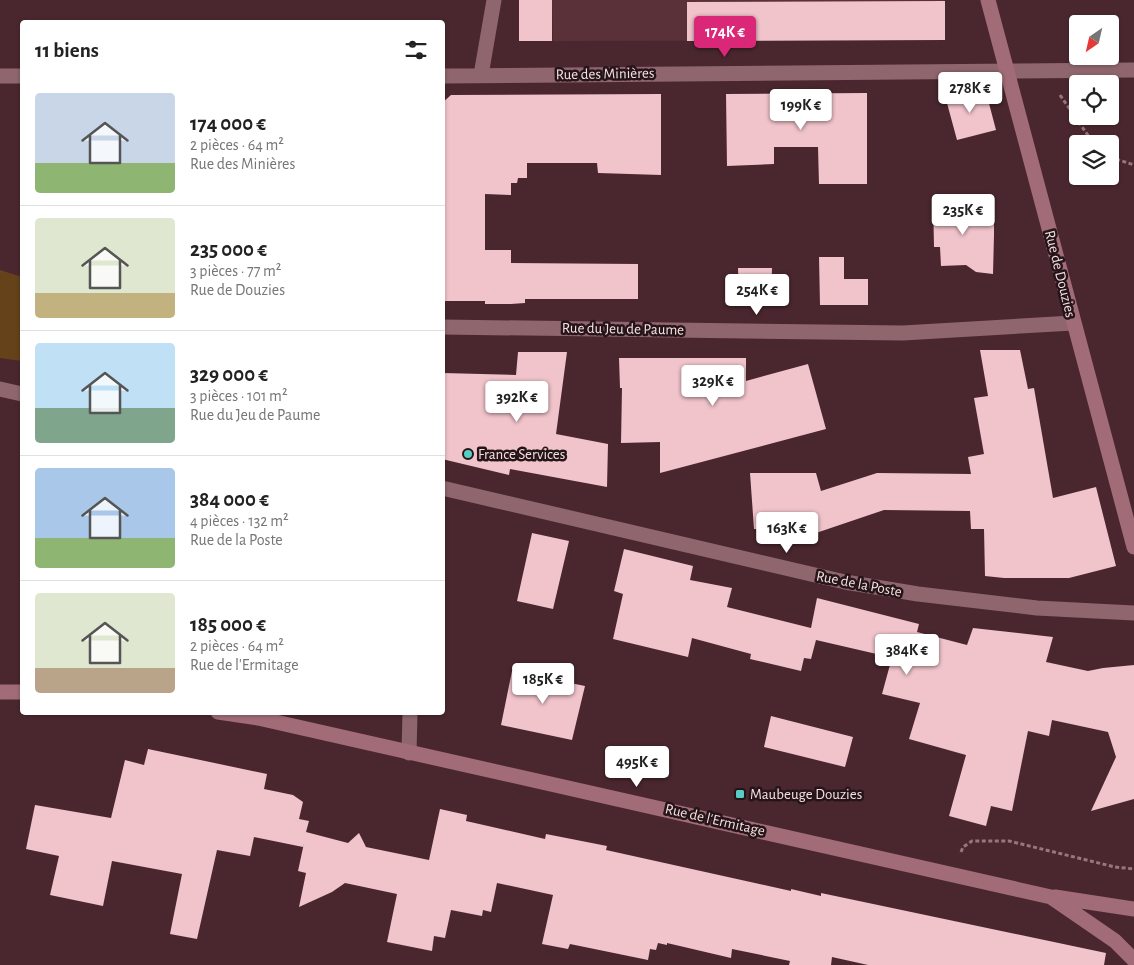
<!DOCTYPE html>
<html lang="fr">
<meta charset="utf-8">
<style>
body{margin:0;font-family:"Alegreya Sans",sans-serif;background:#f6f6f6;color:#222;height:100vh;display:flex;flex-direction:column;font-size:19px;white-space:nowrap}
*{box-sizing:border-box;margin:0}
p{font-size:16px;color:#767676}
.icon{flex:none;width:28px;height:28px;fill:none;stroke:currentColor;stroke-width:2;stroke-linecap:round;stroke-linejoin:round}
.map{position:relative;flex:1;overflow:hidden}
.sheet{position:absolute;left:20px;top:20px;width:425px;height:695px;display:flex;flex-direction:column;background:#fff;border-radius:5px;box-shadow:0 1px 4px #0004}
.sheet>*{flex:none}
.needle{width:32px;rotate:214deg}
.buttons{position:absolute;left:1069px;top:15px;display:grid;gap:10px}
.buttons a{display:grid;place-items:center;width:50px;height:50px;border-radius:5px;background:#fff;box-shadow:0 1px 4px #0004;font-size:25px}
.price{position:absolute;translate:-50% -42px;padding:0 11px;border-radius:5px;background:#fff;color:#222;font-size:16px;line-height:32px;filter:drop-shadow(0 1px 2px #0008)}
.price::after{content:'';position:absolute;left:50%;top:30px;width:15px;height:11px;margin-left:-8px;background:inherit;clip-path:polygon(0 0,100% 0,50% 100%)}
.price.on{background:#db2777;color:#fff}
ul{padding:0;list-style:none}
li{display:flex;align-items:center;gap:15px;height:125px;padding:0 15px}
li+li{border-top:1px solid #e0e0e0}
li span{display:grid;place-items:center;flex:none;width:140px;height:100px;border-radius:5px;color:#555}
li>.icon{margin-inline-start:auto}
span .icon{width:60px;height:60px;fill:#fffc;stroke-width:1}
li b{font-size:21px}
h2{display:flex;justify-content:space-between;align-items:center;height:60px;padding:0 15px;font-size:21px}
.map>svg:first-child{display:block}
.built{fill:#5a3139}
.green{fill:#65421a}
.building{fill:#f1c3cb}
.lines{fill:none;stroke-linecap:round;stroke-linejoin:round}
.path{stroke:#95777d;stroke-width:3;stroke-dasharray:4 2.5;stroke-linecap:butt}
.street{stroke:#8f666e;stroke-width:15}
.secondary{stroke:#a16c77;stroke-width:15}
.poi-dot{fill:#56cec3;stroke:#251518;stroke-width:2}
.labels{text-anchor:middle;dominant-baseline:central;stroke-width:5;stroke-linejoin:round;paint-order:stroke}
.street-label{font-size:15px;fill:#f6dfe2;stroke:#251518}
.poi-label{font-size:15px;fill:#f6dfe2;stroke:#251518;text-anchor:start}
</style>
<div class="map">
<svg width="1134" height="965" viewBox="0 0 1134 965">
<rect width="100%" height="100%" fill="#4a272e"/>
<path class="built" d="M552,0h392l1,40 -392,1z"/>
<path class="green" d="M0,270l22,7v84l-22,-3z"/>
<path class="building" d="M519,0h33v41h-33z
M945,1v39l-258,1v-39z
M944,92h42l10,38 -39,10z
M867,93v91h-48l-1,-37h-44v17l-47,2 -1,-72z
M661,94v81l-63,-2 -1,-10h-70v15h-9l-1,5h-6v12l-26,-1v56h26v13l127,1v35h-113v4l-14,1h-26v-3h-41l-2,-198 9,-8z
M961,196l1,18 29,-1v6h3v16l-1,39 -17,-2 -10,-7 -25,1 -1,-19h-6l-1,-49z
M819,257h25v22h24v26h-48z
M738,268h34l-1,32 -32,1z
M980,350h40l8,39 6,-1 19,110 43,-11 20,79 -47,12h-65l-19,-2 -1,-47h-13l-1,-18 -86,-1 -68,23h-37v-3l-25,-1 -4,-56h66l5,18 56,-18 94,1 -3,-17 16,-3 -10,-56 14,-2z
M518,352h49l-11,82 52,10 -1,43 -97,-18 -1,6 -67,-16 1,-86 73,2z
M619,358h127v23l62,-17 18,65 -166,44v-31l-39,1 1,-55h-2z
M532,533l37,8 -16,68 -36,-8z
M624,549l69,17 -3,14 42,8 -5,19 84,21 6,-30 102,26 -2,8 50,13 6,-17 80,9 -7,25 42,9 15,-3 31,-3v134l-43,12 25,-54 -8,-25 -56,-12 -3,16 -21,-5 -16,80 -21,-5 -5,20 -37,-10 17,-61 -57,-16 11,-36 -38,-9 9,-33 -11,-3 1,-3 -65,-15 -5,19 -7,-1 -3,13 -51,-12 1,-5 -59,-16 -4,19 -75,-18 10,-45 -9,-3z
M512,671l73,15 -13,54 -71,-15z
M771,716l82,21 -8,30 -81,-20z
M148,749l119,25 -3,15 29,6 10,7 -4,17 10,2 -3,11 42,11 11,-10 7,14 63,13 11,-51 27,6 -1,6 79,18 1,-5 61,12 -1,4 185,41v-2l30,7v-3l285,60 -2,12h-236l-36,-8 -1,8h-42l1,-4 -58,-12 -1,9 -64,-15v2l-9,-2 -2,7 -6,-1 -2,11 -78,-16 -2,5 -26,-5 11,-49 -56,-12 -6,29 -8,-2 -1,6 -31,-6 -6,28 -11,-2 -2,15 -45,-9 10,-48 -52,-11 -13,9 -33,15 7,-34 -8,-2 6,-28 -1,4 -49,-10 -4,19 -33,-6 -20,89 -27,-5 12,-60 -70,-13 -9,45 -53,-11 9,-39 -33,-7 9,-44 76,13 14,-58 19,5z"/>
<g class="lines">
<path class="path" d="M1060,95l34,49
M1110,157l24,8
M961,852l2,-5 9,-6h37l106,26 19,2"/>
<path class="street" d="M481,75l13,-75
M0,76h22
M442,76l692,-6
M442,327l461,6 170,-10
M0,389l22,5
M442,488l403,94 73,12 119,14 97,5
M409,753l1,-41"/>
<path class="secondary" d="M988,0l146,547
M0,692h22
M218,712l40,6 793,179 64,44 19,19
M1055,897l79,12"/>
</g>
<g class="poi-dot">
<circle cx="468" cy="454" r="5"/>
<rect x="735" y="789" width="10" height="10" rx="2.5"/>
</g>
<g class="labels">
<g class="street-label">
<text transform="translate(605 74) rotate(-1)">Rue des Minières</text>
<text transform="translate(1060 274) rotate(76)">Rue de Douzies</text>
<text transform="translate(623 329) rotate(1)">Rue du Jeu de Paume</text>
<text transform="translate(859 584) rotate(11)">Rue de la Poste</text>
<text transform="translate(715 820) rotate(13)">Rue de l'Ermitage</text>
</g>
<g class="poi-label">
<text x="478" y="454">France Services</text>
<text x="750" y="794">Maubeuge Douzies</text>
</g>
</g>
</svg>
<div class="buttons">
<a><svg class="needle" viewBox="-14 -14 28 28"><path d="M0-13l5 13h-10z" fill="#e53935"/><path d="M0 13l5-13h-10z" fill="#767676"/></svg></a>
<a><svg class="icon" aria-label="locate" viewBox="0 0 24 24"><circle cx="12" cy="12" r="6"/><path d="M12 2v4M12 18v4M2 12h4M18 12h4"/></svg></a>
<a><svg class="icon" aria-label="layers" viewBox="0 0 24 24"><path d="M12 4l9 5-9 5-9-5zM3 14l9 5 9-5"/></svg></a>
</div>
<b class="price on" style="left:725px;top:58px">174K €</b>
<b class="price" style="left:970px;top:114px">278K €</b>
<b class="price" style="left:801px;top:131px">199K €</b>
<b class="price" style="left:963px;top:236px">235K €</b>
<b class="price" style="left:757px;top:316px">254K €</b>
<b class="price" style="left:713px;top:407px">329K €</b>
<b class="price" style="left:517px;top:423px">392K €</b>
<b class="price" style="left:787px;top:554px">163K €</b>
<b class="price" style="left:907px;top:676px">384K €</b>
<b class="price" style="left:543px;top:705px">185K €</b>
<b class="price" style="left:637px;top:788px">495K €</b>
<section class="sheet">
<h2>11 biens<svg class="icon" aria-label="filters" viewBox="0 0 24 24"><path d="M4 7h16M4 17h16"/><circle cx="9" cy="7" r="2"/><circle cx="15" cy="17" r="2"/></svg></h2>
<ul>
<li><span style="background:linear-gradient(#c9d6e8 70%,#8fb573 0)"><svg class="icon" aria-label="home" viewBox="0 0 24 24"><path d="M3 11l9-7 9 7M6 9v11h12V9"/></svg></span><div><b>174 000 €</b><p>2 pièces · 64 m²</p><p>Rue des Minières</p></div></li>
<li><span style="background:linear-gradient(#dfe7d0 75%,#c2b280 0)"><svg class="icon" aria-label="home" viewBox="0 0 24 24"><path d="M3 11l9-7 9 7M6 9v11h12V9"/></svg></span><div><b>235 000 €</b><p>3 pièces · 77 m²</p><p>Rue de Douzies</p></div></li>
<li><span style="background:linear-gradient(#bfe0f5 65%,#7fa58c 0)"><svg class="icon" aria-label="home" viewBox="0 0 24 24"><path d="M3 11l9-7 9 7M6 9v11h12V9"/></svg></span><div><b>329 000 €</b><p>3 pièces · 101 m²</p><p>Rue du Jeu de Paume</p></div></li>
<li><span style="background:linear-gradient(#a9c7e8 70%,#8fb573 0)"><svg class="icon" aria-label="home" viewBox="0 0 24 24"><path d="M3 11l9-7 9 7M6 9v11h12V9"/></svg></span><div><b>384 000 €</b><p>4 pièces · 132 m²</p><p>Rue de la Poste</p></div></li>
<li><span style="background:linear-gradient(#dfe7d0 75%,#b9a48a 0)"><svg class="icon" aria-label="home" viewBox="0 0 24 24"><path d="M3 11l9-7 9 7M6 9v11h12V9"/></svg></span><div><b>185 000 €</b><p>2 pièces · 64 m²</p><p>Rue de l'Ermitage</p></div></li>
</ul>
</section>
</div>
